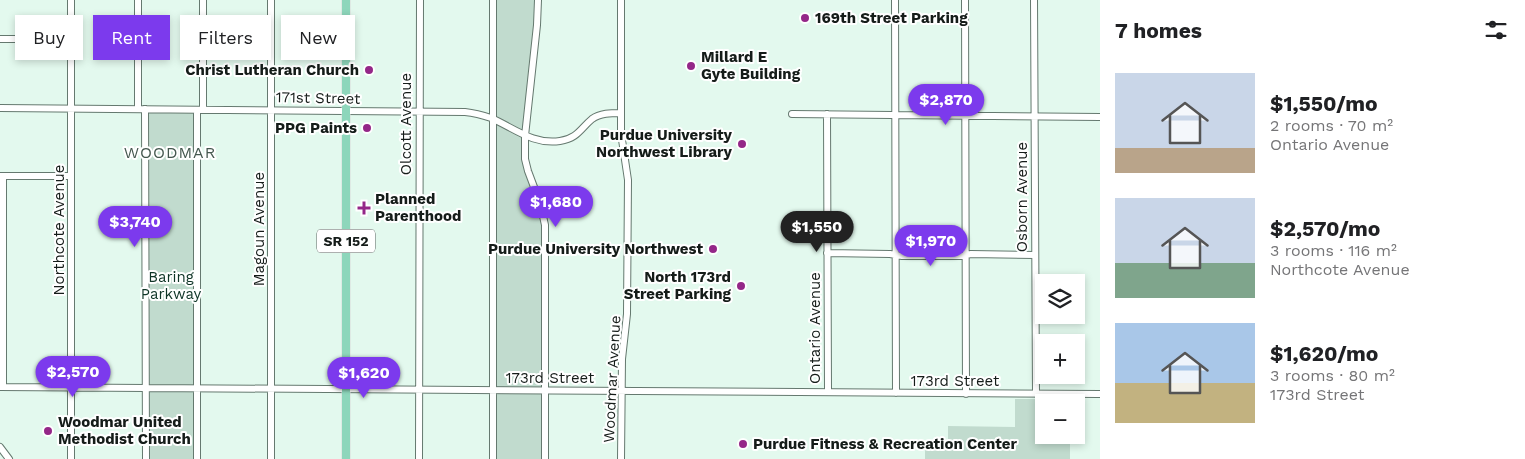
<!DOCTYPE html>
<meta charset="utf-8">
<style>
body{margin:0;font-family:"Work Sans",sans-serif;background:#f2f2f2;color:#202124;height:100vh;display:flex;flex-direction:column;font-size:19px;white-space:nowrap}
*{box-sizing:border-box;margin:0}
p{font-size:16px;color:#757577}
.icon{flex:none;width:28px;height:28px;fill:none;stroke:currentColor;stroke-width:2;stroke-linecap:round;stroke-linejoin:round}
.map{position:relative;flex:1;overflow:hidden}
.panel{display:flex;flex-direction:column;background:#fff;width:425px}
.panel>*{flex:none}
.top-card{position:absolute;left:15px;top:15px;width:475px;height:45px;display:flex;gap:10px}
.controls{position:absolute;left:1035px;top:274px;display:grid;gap:10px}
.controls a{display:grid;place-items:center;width:50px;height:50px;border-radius:0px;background:#fff;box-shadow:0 2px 8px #0003;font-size:25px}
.price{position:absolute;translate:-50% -42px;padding:0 11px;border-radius:18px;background:#7c3aed;color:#fff;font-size:16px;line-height:32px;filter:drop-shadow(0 1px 2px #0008)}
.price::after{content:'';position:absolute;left:50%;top:30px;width:15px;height:11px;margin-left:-8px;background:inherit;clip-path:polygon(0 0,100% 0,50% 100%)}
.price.current{background:#222;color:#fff}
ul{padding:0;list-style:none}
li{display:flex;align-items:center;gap:15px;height:125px;padding:0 15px}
li span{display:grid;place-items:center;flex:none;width:140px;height:100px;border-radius:0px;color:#555}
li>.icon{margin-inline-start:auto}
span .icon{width:60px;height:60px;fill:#fffc;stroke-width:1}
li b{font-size:21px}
h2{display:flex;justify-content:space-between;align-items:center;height:60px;padding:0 15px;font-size:21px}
.chip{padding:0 18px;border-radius:0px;background:#fff;box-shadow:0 2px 8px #0003;font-size:18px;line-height:45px}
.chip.current{background:#7c3aed;color:#fff}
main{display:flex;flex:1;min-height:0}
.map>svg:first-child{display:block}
.green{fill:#c1dbce}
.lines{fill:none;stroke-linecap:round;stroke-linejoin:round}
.minor-casing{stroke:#65796f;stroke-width:8}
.major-casing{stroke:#dadbda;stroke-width:9}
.minor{stroke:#fff;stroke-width:6}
.major{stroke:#8dd6bb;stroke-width:8}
.poi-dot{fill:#942788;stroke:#fff;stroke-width:2}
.labels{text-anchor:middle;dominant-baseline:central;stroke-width:4;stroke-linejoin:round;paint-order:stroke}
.shield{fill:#fff;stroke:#5b605e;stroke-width:1}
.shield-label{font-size:14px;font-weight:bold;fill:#151c19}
.poi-label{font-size:15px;font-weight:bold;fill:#151c19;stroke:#fff;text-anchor:start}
.street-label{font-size:15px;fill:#151c19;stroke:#fff}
.park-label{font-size:15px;fill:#0f3527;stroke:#fff}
.neighbourhood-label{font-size:16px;letter-spacing:1px;fill:#44574e;stroke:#fff}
</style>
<main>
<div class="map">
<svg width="1100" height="459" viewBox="0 0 1100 459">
<rect width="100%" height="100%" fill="#e3f9ee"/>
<path class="green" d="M495,0h41l-13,145 17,67 3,27v220h-48z
M147,113h48v346h-48z
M1015,399h55v3h-26v33h26v24h-145v-11h15l8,-7v-15l67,1z"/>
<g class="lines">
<g class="minor-casing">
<path id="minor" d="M71,0v459
M138,0v109
M203,0v110
M493,0v459
M538,0l-1,25 -12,111v23l3,12 12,32 5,22v234
M895,0l1,393
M965,0l1,394
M1034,0l2,394
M0,39h71
M0,108l465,4c9,1 17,3 26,6 23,10 42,27 69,23 18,-3 20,-12 32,-22 8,-6 19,-6 29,-6
M145,109l1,350
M197,110v349
M792,114l308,3
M827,114l1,278
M0,176h71
M3,176v211
M827,253l63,1 12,2h59l10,-2 64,1
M0,387l1100,7
M0,447l9,12
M271,459v-459
M419,459l1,-459
M621,459l1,-100 5,-45 1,-134 -7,-47v-133"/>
</g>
<g class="major-casing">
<path id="major" d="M346,0v459"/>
</g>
<use href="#minor" class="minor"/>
<use href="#major" class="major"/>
</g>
<g class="poi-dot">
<circle cx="805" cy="18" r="5"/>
<circle cx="691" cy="66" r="5"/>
<circle cx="369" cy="70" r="5"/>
<circle cx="367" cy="128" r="5"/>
<circle cx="742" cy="144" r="5"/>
<path d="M361.5 200.5h5v5h5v5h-5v5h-5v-5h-5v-5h5z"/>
<circle cx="713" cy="249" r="5"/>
<circle cx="741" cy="286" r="5"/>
<circle cx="48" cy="431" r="5"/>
<circle cx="743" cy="444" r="5"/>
</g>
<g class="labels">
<rect class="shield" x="317" y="229.5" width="58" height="23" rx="4"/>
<g class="shield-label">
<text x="346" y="241">SR 152</text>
</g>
<g class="poi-label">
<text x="815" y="18">169th Street Parking</text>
<text x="701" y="57">Millard E<tspan x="701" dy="17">Gyte Building</tspan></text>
<text x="359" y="70" text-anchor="end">Christ Lutheran Church</text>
<text x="357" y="128" text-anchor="end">PPG Paints</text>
<text x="732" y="135" text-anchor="end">Purdue University<tspan x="732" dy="17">Northwest Library</tspan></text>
<text x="375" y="199">Planned<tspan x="375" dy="17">Parenthood</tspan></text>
<text x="703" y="249" text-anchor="end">Purdue University Northwest</text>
<text x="731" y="277" text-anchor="end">North 173rd<tspan x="731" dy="17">Street Parking</tspan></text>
<text x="58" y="422">Woodmar United<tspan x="58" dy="17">Methodist Church</tspan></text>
<text x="753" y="444">Purdue Fitness &amp; Recreation Center</text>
</g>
<g class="street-label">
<text transform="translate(318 98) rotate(1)">171st Street</text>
<text transform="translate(406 124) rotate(-90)">Olcott Avenue</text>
<text transform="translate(1022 197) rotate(-90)">Osborn Avenue</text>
<text transform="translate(259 229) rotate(-90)">Magoun Avenue</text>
<text transform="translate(59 230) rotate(-90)">Northcote Avenue</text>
<text transform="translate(815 328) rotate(-90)">Ontario Avenue</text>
<text x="550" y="378">173rd Street</text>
<text transform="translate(612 379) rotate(-87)">Woodmar Avenue</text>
<text x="955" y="381">173rd Street</text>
</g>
<g class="park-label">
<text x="171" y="277">Baring<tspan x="171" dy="17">Parkway</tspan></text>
</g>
<g class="neighbourhood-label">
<text x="170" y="152">WOODMAR</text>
</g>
</g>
</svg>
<div class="controls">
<a><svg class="icon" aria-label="layers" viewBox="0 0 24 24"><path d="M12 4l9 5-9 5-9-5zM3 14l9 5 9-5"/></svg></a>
<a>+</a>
<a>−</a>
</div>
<b class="price" style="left:946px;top:126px">$2,870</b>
<b class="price" style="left:556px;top:228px">$1,680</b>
<b class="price" style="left:135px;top:248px">$3,740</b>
<b class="price current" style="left:817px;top:253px">$1,550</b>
<b class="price" style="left:931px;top:267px">$1,970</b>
<b class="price" style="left:73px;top:398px">$2,570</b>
<b class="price" style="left:364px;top:399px">$1,620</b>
<div class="top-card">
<a class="chip">Buy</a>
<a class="chip current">Rent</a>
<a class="chip">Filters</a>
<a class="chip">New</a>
</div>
</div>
<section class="panel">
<h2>7 homes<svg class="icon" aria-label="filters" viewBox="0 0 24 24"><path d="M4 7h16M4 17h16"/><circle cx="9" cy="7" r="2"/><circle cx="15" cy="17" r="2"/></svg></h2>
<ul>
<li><span style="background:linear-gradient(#c9d6e8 75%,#b9a48a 0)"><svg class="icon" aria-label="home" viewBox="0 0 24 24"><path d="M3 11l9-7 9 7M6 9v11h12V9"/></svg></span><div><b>$1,550/mo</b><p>2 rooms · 70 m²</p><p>Ontario Avenue</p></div></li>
<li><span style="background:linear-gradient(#c9d6e8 65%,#7fa58c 0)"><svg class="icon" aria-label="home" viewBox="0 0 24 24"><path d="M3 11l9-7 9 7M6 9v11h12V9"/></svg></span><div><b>$2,570/mo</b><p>3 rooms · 116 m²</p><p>Northcote Avenue</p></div></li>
<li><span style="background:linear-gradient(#a9c7e8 60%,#c2b280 0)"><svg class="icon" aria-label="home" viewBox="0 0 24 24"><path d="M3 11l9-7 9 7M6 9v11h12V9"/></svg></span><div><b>$1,620/mo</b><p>3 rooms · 80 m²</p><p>173rd Street</p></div></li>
</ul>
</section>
</main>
